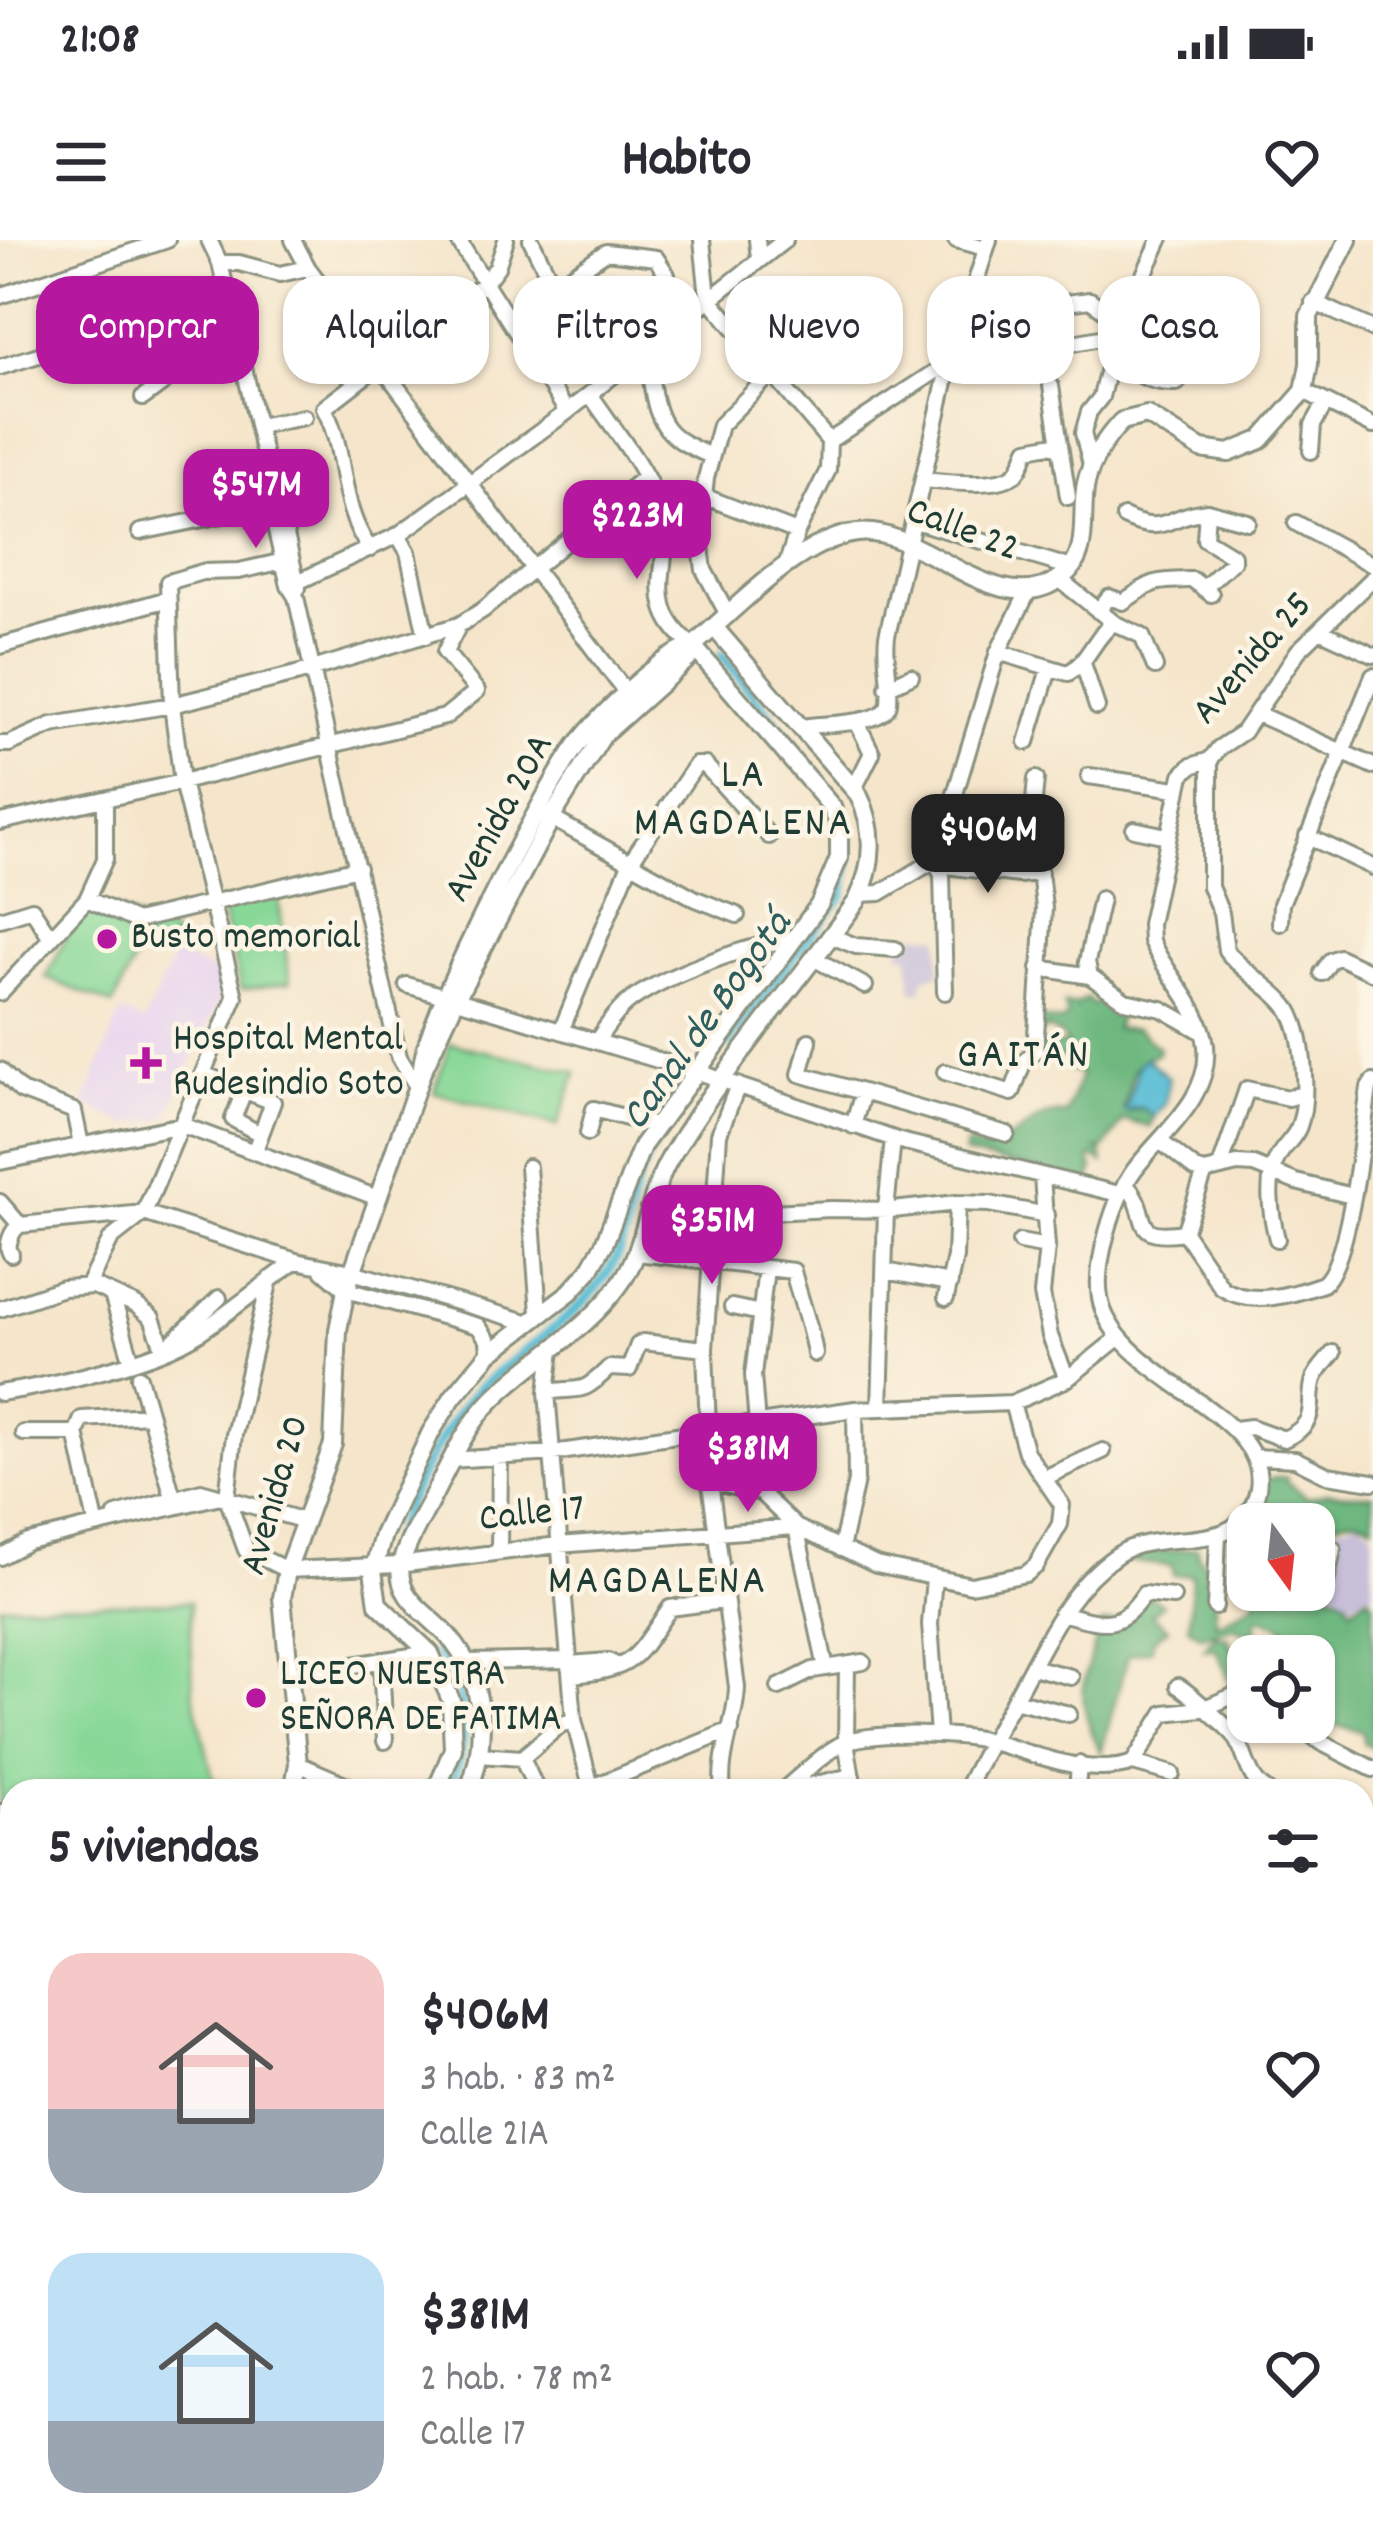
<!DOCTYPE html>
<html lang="es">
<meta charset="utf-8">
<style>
body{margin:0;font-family:Dekko,sans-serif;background:#f7f7f7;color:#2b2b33;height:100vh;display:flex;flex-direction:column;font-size:45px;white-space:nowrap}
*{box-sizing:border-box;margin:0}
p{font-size:39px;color:#7c7c81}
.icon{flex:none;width:66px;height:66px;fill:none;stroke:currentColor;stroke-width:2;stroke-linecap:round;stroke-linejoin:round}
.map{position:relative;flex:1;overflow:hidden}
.panel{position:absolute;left:0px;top:1539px;width:1374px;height:771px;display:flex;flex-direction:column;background:#fff;border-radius:36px 36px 0 0;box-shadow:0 3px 9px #0004}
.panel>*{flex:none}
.banner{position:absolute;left:36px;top:36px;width:1302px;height:108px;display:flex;gap:24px}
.needle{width:78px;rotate:165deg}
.tools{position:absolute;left:1227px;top:1263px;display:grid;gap:24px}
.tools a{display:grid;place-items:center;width:108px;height:108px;border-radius:24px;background:#fff;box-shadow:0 3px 9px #0004;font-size:60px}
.price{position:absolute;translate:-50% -102px;padding:0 27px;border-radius:24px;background:#b5179e;color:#fff;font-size:39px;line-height:78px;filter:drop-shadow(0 3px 6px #0008)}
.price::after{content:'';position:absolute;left:50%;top:72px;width:36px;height:27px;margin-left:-18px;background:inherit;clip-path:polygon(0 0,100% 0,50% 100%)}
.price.selected{background:#222;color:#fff}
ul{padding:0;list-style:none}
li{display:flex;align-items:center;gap:36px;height:300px;padding:0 48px}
li span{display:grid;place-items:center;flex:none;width:336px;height:240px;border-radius:36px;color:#555}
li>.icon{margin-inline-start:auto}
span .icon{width:144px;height:144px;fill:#fffc;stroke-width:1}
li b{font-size:51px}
h2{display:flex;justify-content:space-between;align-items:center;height:144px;padding:0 48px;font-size:51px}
.chip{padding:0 42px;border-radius:36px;background:#fff;box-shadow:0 3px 9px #0004;font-size:42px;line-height:108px}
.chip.selected{background:#b5179e;color:#fff}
.status{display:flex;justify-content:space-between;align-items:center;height:84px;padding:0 60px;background:#fff;direction:ltr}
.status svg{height:33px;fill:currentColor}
header{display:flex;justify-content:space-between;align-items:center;height:156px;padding:0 48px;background:#fff;font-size:54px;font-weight:700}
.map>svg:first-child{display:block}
.built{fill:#e6d2f0}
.industrial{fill:#c8bfd8}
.green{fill:#88d898;stroke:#548a66;stroke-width:3}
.forest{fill:#6eb880;stroke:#467a5a;stroke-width:3}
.water{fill:#58bdd5;stroke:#3c7d84;stroke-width:3}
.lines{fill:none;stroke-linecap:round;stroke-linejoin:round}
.canal{stroke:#58bdd5;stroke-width:10}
.minor-casing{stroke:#8a917f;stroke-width:20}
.major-casing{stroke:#8a917f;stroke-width:22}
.minor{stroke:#fff;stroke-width:14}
.major{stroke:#fff;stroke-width:16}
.poi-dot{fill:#b5179e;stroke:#fcf5e5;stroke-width:4.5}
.labels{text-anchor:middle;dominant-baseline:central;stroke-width:9;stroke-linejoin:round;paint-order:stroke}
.street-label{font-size:39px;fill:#1f3d34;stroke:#fcf5e5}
.poi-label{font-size:39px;fill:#1f3d34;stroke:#fcf5e5;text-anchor:start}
.neighbourhood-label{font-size:42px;letter-spacing:3px;fill:#1f3d34;stroke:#fcf5e5}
.water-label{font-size:42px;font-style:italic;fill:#2d5d5c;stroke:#fcf5e5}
</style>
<div class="status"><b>21:08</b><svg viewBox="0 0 49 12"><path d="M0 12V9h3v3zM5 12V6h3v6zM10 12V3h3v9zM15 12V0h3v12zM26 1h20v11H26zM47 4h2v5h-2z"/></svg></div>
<header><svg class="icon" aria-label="menu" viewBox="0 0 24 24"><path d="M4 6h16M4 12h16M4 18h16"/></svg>Habito<svg class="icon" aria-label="heart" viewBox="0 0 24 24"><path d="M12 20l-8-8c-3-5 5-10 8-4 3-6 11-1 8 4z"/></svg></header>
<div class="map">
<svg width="1373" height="2308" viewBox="0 0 1373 2308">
<rect width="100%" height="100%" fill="#fcf5e5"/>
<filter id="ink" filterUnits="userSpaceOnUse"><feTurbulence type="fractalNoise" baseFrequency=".00833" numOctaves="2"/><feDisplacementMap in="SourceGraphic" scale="24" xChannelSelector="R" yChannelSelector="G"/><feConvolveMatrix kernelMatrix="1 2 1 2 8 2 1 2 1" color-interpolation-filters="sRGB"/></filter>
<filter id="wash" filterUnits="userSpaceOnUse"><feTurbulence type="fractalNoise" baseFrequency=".004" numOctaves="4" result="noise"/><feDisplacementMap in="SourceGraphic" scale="48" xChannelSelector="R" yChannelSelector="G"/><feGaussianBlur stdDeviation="2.7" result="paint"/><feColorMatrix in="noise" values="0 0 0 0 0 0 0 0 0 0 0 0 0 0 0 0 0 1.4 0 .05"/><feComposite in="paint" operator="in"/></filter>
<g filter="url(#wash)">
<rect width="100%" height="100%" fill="#f5e5ca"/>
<path class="built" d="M174,714l56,24 -64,141 -40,5 -42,-20 37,-93 23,11z"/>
<path class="industrial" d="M902,694l38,2v38l-16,4 -2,15 -10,-3 -3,-34 -10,-3z
M1359,1281l14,10v65l-4,-3 -17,10 -27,-19 4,-56z"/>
<path class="green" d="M277,650l13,92 -49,8 -21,-88z
M86,656l89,39 -7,14 -25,-8 -30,64 -67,-27z
M450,803l127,29 -20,54 -123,-34z
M190,1362l3,91 23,98h-204v17l-12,-1v-202z"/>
<path class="forest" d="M1087,758l6,7 8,-5 19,12 -5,17h22l22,19 -1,5c-34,12 -24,26 -35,56l5,3 14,-4 12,9 -4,10 -27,-7 -18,28 -10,2 7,2 1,11 -9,-6 -4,2 3,10 -3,12 -126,-27 2,-9 17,4c9,-6 18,-5 28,-11 21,-12 28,-27 55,-24l15,-40 -13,-4 1,-11 -16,-4 -4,7 -14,-8 6,-10 26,1 -5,-9 -15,-8 -6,5 -15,-11 3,-5 32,5 6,-6 -3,-12 12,1z
M1286,1237l2,6 20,15 19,-5 46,2v30c-20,-13 -42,-4 -58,11l-1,-12 -33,-1 -3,-19 -21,1 1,-18 8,-8z
M1198,1308v8l15,15 3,53 40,-22v-12l18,8 8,-2 -1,-6h33v-7l33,17 4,8 17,-12 5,6v146l-10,-5v-11l-39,-10 -10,14c9,-28 0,-51 0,-80h-66v10l-12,2 -6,13 -14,-32h-12l11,-14 14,3 1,10 33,-6 16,1 5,-17 -27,-9 -1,14 -14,1 -7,-5 -34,9 -12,-9 3,-52h-19l-1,-9 -48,-5 -10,9 -4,-3 13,-12z
M1147,1355l16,9 -12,10 17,14 -15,12 -1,9 -24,6 -27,98c-28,-57 -19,-72 1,-129l26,-3z"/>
<path class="water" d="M1146,818l23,20 -4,26 -11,13 -12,-9h-10l-4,5 -5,-3 4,-3 12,-44z"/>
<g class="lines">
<path class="canal" d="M722,415l112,141c15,34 19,63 8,99l-115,149
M392,1370c-28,-49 50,-186 88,-222 42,-39 98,-69 129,-118 20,-31 17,-65 31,-97 10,-25 28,-49 44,-71
M436,1412c36,45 33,89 12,139
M0,2163l12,-17
M0,2236l12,29
M23,2298l1,10"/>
</g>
</g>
<g filter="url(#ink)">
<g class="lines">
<g class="minor-casing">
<path id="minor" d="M209,0l11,23 52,227 -2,16 19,80 7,11 103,460 18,30
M293,0l15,28 323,431
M458,0l109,172
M531,0l23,47 52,-35 50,6 11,17 -1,26 16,18
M702,0l6,57 121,144
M757,0l2,19
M956,0l30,8
M220,23h19l41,11 28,-6
M585,49l16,21h17l31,37
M0,56l167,-56
M1313,62l60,27
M1042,66l48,-6 31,22
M1114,112c18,21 34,32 63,31
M0,127l225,-70
M651,139c6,48 17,59 60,77
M1051,146l17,111
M1304,151l69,35
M590,154c24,36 55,72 70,113 19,53 -26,94 33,139
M143,158l31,-23 66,-22
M258,186l46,-9
M829,201l107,-70 55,-2 50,-20 75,-14
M1311,211l2,-26 13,-23
M1091,225l-8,-32 6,-21 12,-15 15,-62 44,-95
M924,240c21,2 72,8 90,-5 7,-5 10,-17 14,-26l21,-4 11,3
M703,256l94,36
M278,259l20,89
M1124,277c40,20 43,-2 83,-6
M915,281l157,47
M1296,283l77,42
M140,292l141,-29
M398,295l10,17 18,84
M370,309c-33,-46 -21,-93 -46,-141l161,-125 12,-16 9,-27
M786,326l11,-34 31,-62 1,-29
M1059,339l55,44 28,13 13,31
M289,346l109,-51 169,-123 218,-172
M1205,347l28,-26v-5l-28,-17 2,-28 41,11
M1098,371l11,-14 14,5c32,-22 30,-21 70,-22l18,14
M728,375l-24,-45 -4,-31 6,-61 14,-53 51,-51
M1321,391l52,24
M0,406l168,-47
M998,412l70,21c22,-12 26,-37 46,-50
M1083,423l14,44
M887,447l24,-11
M1257,474l116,52
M802,487c20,-4 84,-1 87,-24 2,-22 -5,-44 -2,-67l61,-267 41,-129
M1027,502l22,-73
M0,504h9l43,-19 120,-20 124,-31 163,-49 24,-15 162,-133
M1210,520v127l11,26 5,37c16,23 56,42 66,65 12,25 17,85 7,111 -4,12 -15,19 -21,31 -13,22 -7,59 -1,82
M1089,536l87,13
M854,549l18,-36 -15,-31
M544,574l152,85 41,16
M0,582l182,-40 263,-65 32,-26 -32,-39 14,-27
M1134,589l33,7
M1307,596l66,31
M938,625l81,10 21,-2
M860,654l20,-1 55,-33
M87,659l49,22 222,-53
M0,679l32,-10 19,29
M1280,683l1,-19 92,-228
M831,696l25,10 39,3
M815,719l50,27
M1039,728l51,8 35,25 37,8 37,21
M1322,733l9,-13 8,-3 34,16
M1090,736l-3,-14 14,-63
M407,745l294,88 199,68 219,53
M945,752l-3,-117 -7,-15 63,-208 31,-62
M0,753l87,-94 18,-40v-60
M561,791l70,-170 65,-96h9l64,71
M597,801c8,-13 17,-26 29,-37 33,-27 125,-61 167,-64
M809,801l-9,33 207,60
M0,830l21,21 53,20 7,34
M945,832l67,21 11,-30 12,-12 9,-143 -3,-28 -11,-37 6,-64
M203,834l70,28 -18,48
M244,851l-11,28 27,15
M853,886l10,-34
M588,893l6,-24 62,17
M1160,901l35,28 10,3 32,-8 17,1 42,17 56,14
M0,922l182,-37 196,73
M528,927l11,146
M1220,927l27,-78 41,9 15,-4
M1042,936l5,71 -5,47 8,42 17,43
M1125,944c30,30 0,57 59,48l38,56c29,19 70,7 101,-4 27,-21 40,-157 46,-196l4,-6
M0,962l20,23
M650,970l61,5 120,-6 62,1 64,-7 32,1 58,11
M20,985l124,-12 152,48 56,11 175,50
M1184,992l21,-60
M1020,1002l27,5
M637,1013l156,18c7,29 18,55 22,83
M11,1014c-6,-8 1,-24 9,-29
M323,1030l23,20 132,36 10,14 1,14
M885,1031l65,12
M270,1039l-36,156 -7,63 19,52 41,20 111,-5 160,-20 238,-18 80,38 95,20 55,-11 10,-8 24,-42 2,-19 -36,-53 -14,-49
M88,1045l23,-46 33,-26 91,-216 -53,-215 -10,-77 -4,-123 34,-10 37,-1 45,-10
M112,1055l20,67
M946,1058l9,-41 2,-54
M732,1067l29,6
M0,1069l63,-21 31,-2 42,19 16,13 12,32 55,-52
M552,1110l-5,42 27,328 18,71
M139,1137l34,120
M547,1152c36,-6 32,5 62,-24l20,1 9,-24 5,-3 62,7
M0,1153c49,-7 158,-32 197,-59 34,-22 65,-49 99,-73
M880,1168l6,-198 7,-71
M757,1185l-4,-50 13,-106
M1235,1189l16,-2 33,12c38,-17 22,-35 30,-60 3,-9 14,-19 19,-26
M23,1193h53
M1255,1217l40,2 32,16 46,7
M451,1220l102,-7 302,-44 157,-6 55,-24 50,-40
M1044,1238l59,-27
M710,1242l51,11 35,34 30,141
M116,1275l85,-24 104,30
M96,1283l-20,-90 6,-14 68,-4
M1314,1301l19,8 -6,30
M841,1309l15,-68 -1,-72
M499,1311l1,-94
M0,1317l28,-15 188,-45
M934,1338l-4,46 8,111
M1215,1367l3,-71
M1061,1373c41,11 58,19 83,-19l29,3
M381,1420l4,81
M465,1422l105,-2
M570,1424l38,-3 10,5
M847,1426l-1,75 8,50
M1032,1427l39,10
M289,1435l141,-22
M571,1435c66,-6 63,-16 99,-67l53,-7
M1178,1446c8,4 55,45 59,53 10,19 11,40 30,52
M779,1447l34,-17 50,-8
M1014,1460l55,14
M1295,1482l25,20 53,27
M479,1515l43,3
M522,1518l38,-33 14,-5
M522,1518l15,33
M1133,1523l31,-50 38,-4 31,-13 15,1
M1133,1523l39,11
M298,1524l63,27
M791,1544l15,2 46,-10
M592,1547l139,-57
M723,1551c-5,-36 13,-68 14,-104l-27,-205 -5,-133 14,-215 19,-49
M782,1551c17,-13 48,-45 67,-50 30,-9 109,-8 139,0 44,11 100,38 145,22
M965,1551c16,-33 34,-64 52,-97 28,-50 50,-105 100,-139 42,-29 113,3 137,-53 36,-86 -140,-120 -154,-204 -6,-34 14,-101 35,-129 28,-37 76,-71 71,-123 -4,-38 -40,-71 -55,-105l-1,-17 32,-149 9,-9 19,-6 9,-12 24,-16 55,-81 75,-73
M1077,1551l2,-27
M0,1572l12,1
M0,1603l12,-5
M0,1660l12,-43
M1373,1779c-8,22 -2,45 -4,67 -4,65 -8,99 4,164
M0,1915l12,-6
M0,2085l12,-5
M1373,2132l-7,20 -2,34 9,4
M0,2250l12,-6
M65,2298l4,10
M417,2298l4,10
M496,2298l43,10
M565,2298l4,10
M713,2298l4,10
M816,2298l2,10
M1135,2298l4,10
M143,2300l7,-2
M275,2308l21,-10
M649,2308l23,-10"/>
</g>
<g class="major-casing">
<path id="major" d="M422,832c-5,-40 127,-293 158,-331 23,-28 80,-85 113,-95 42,-37 107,-107 164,-113 66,-8 140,93 205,44 30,-22 17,-62 24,-94 5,-22 20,-46 36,-62l25,-6 54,34 28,4 32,-13 43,-49 5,-27v-48l39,-76
M293,1551l5,-27 -16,-166 5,-28 46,-126 5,-114 8,-40 76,-218 34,-73 96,-182 51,-82 86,-77 4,-12
M436,1551l17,-42 -2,-49 -21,-47 -52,-49 -5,-33 10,-36 48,-103 22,-35 36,-43 81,-62 19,-21 15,-27 38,-98 177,-241 20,-47v-33l-7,-18 -139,-161
M468,1551c21,-49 17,-113 -19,-154 -18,-22 -54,-38 -48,-72 5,-22 20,-45 30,-65 18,-35 34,-73 62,-101 40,-40 94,-68 127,-115 27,-38 27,-87 50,-126 54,-91 125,-172 187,-257 17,-35 19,-72 1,-107l-144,-167
M0,1735l12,-5
M0,1754l12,-8
M0,1820l12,24
M0,2139l12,-10
M12,2174l-3,17 3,15
M0,2268l11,40
M40,2298l1,10
M232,2298l5,10"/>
</g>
<use href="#minor" class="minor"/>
<use href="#major" class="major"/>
</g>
</g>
<g class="poi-dot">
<circle cx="107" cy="699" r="12"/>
<path d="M140 805h12v12h12v12h-12v12h-12v-12h-12v-12h12z"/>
<circle cx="256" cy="1458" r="12"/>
</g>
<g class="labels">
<g class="street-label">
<text transform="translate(962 292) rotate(21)">Calle 22</text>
<text transform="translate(1254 420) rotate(-49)">Avenida 25</text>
<text transform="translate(501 579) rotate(-61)">Avenida 20A</text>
<text transform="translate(277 1256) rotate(-74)">Avenida 20</text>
<text transform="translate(532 1276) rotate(-6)">Calle 17</text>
</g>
<g class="poi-label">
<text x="131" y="699">Busto memorial</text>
<text x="173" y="801">Hospital Mental<tspan x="173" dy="45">Rudesindio Soto</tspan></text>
<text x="280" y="1436">LICEO NUESTRA<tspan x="280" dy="45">SEÑORA DE FATIMA</tspan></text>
</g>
<g class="neighbourhood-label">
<text x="744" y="538">LA<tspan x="744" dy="48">MAGDALENA</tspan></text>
<text x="1024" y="818">GAITÁN</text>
<text x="658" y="1344">MAGDALENA</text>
</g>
<g class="water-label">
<text transform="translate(709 782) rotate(-54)">Canal de Bogotá</text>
</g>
</g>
</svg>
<div class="tools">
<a><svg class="needle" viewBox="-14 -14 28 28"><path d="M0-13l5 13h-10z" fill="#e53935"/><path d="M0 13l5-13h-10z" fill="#7c7c81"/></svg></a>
<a><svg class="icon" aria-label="locate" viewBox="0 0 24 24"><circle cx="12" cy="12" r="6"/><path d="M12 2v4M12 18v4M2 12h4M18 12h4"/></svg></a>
</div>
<b class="price" style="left:256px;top:311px">$547M</b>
<b class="price" style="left:637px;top:342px">$223M</b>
<b class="price selected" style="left:988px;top:656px">$406M</b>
<b class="price" style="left:712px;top:1047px">$351M</b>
<b class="price" style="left:748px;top:1275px">$381M</b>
<div class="banner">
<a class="chip selected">Comprar</a>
<a class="chip">Alquilar</a>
<a class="chip">Filtros</a>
<a class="chip">Nuevo</a>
<a class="chip">Piso</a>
<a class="chip">Casa</a>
</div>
<section class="panel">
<h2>5 viviendas<svg class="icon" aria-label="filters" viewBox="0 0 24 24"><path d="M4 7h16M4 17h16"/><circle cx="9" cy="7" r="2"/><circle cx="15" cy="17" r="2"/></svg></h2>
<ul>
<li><span style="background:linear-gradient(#f6c9c9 65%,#9aa5b1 0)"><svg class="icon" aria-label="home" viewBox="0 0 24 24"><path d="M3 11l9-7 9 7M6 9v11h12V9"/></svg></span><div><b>$406M</b><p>3 hab. · 83 m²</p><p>Calle 21A</p></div><svg class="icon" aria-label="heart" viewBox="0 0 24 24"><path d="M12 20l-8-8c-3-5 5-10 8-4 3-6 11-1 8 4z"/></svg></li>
<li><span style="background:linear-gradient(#bfe0f5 70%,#9aa5b1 0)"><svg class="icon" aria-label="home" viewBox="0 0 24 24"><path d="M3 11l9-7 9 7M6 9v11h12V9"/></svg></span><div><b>$381M</b><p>2 hab. · 78 m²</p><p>Calle 17</p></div><svg class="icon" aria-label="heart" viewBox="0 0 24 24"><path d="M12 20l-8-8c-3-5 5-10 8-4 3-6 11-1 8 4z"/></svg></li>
</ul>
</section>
</div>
